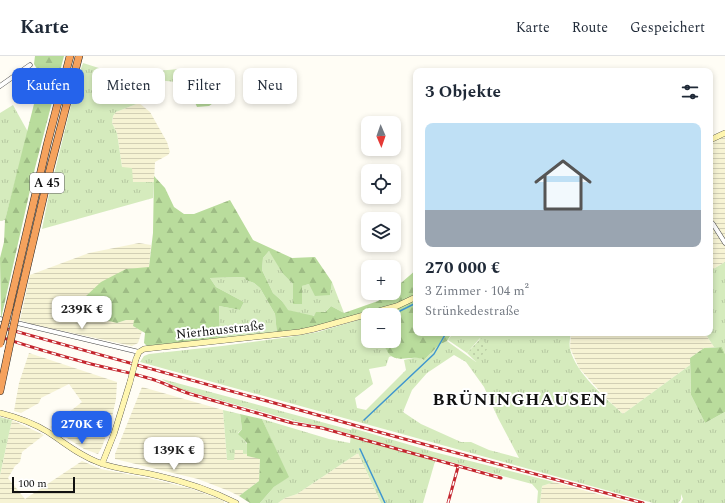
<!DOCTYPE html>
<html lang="de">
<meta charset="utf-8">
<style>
body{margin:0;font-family:Spectral,serif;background:#f6f6f7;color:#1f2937;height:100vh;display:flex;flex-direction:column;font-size:15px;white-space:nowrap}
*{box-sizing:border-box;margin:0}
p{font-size:13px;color:#747a83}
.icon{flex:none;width:22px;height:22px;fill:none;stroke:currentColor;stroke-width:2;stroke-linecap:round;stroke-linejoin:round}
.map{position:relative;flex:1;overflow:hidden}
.panel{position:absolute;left:413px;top:12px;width:300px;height:268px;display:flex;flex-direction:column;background:#fff;border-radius:8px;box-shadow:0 2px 6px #0003}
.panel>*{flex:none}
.top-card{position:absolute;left:12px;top:12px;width:341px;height:36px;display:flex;gap:8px}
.needle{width:26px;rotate:178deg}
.tools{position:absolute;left:361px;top:60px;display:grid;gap:8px}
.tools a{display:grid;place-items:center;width:40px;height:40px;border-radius:8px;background:#fff;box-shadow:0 2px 6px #0003;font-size:20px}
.scale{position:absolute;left:12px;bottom:10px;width:63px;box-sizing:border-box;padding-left:4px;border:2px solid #111;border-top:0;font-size:11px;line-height:14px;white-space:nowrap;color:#111;-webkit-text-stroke:3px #fff;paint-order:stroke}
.price{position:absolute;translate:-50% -34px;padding:0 9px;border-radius:8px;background:#fff;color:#222;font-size:13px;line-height:26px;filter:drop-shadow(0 1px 2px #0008)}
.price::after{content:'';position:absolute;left:50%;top:24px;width:12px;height:9px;margin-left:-6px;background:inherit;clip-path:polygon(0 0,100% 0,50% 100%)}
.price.selected{background:#2563eb;color:#fff}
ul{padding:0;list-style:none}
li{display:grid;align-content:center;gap:8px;height:212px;padding:0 12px}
li span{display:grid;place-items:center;height:124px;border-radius:8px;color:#555}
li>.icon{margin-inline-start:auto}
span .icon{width:72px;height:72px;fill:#fffc;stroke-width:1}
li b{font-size:17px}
h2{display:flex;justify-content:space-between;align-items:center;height:48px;padding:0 12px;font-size:17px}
.tag{padding:0 14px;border-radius:8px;background:#fff;box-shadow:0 2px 6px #0003;font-size:14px;line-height:36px}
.tag.selected{background:#2563eb;color:#fff}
header{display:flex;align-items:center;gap:24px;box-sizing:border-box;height:56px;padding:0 20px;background:#fff;border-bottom:1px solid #e0e1e3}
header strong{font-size:19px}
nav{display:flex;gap:22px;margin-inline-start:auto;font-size:14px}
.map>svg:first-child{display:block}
.farmland{fill:url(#farmland-rules)}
.grass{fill:url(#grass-tufts);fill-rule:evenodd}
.forest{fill:url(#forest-firs)}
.garden{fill:url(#garden-dots)}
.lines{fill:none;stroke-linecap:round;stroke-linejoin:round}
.stream{stroke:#3f96cf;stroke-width:1.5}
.street-casing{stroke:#444;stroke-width:5}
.secondary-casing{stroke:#333;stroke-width:6}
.highway-casing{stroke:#222;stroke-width:8}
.street{stroke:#fff;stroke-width:4}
.secondary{stroke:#fff6b0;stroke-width:5.5}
.highway{stroke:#f5a25d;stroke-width:7}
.rail-casing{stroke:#c4262e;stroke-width:3}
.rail{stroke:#fff;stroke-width:1.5;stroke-dasharray:4.5;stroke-linecap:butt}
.secondary-bridge-casing{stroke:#333;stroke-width:6;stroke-linecap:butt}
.highway-bridge-casing{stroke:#222;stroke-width:8;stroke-linecap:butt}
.secondary-bridge{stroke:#fff6b0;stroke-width:5.5}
.highway-bridge{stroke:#f5a25d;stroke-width:7}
.labels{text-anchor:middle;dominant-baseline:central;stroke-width:4;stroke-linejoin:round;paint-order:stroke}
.shield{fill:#fff;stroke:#585858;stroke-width:1}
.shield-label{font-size:12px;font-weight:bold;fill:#111}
.street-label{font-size:13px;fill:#111;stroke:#fff}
.district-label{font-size:17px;font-weight:bold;letter-spacing:1px;fill:#111;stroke:#fff}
</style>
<header>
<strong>Karte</strong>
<nav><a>Karte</a><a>Route</a><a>Gespeichert</a></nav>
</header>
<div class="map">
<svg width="725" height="447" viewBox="0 0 725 447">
<defs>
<pattern id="farmland-rules" width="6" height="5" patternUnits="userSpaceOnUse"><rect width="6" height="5" fill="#f6f3d4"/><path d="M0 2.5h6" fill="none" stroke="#d2cfb5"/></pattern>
<pattern id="grass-tufts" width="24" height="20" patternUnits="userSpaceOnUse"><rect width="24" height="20" fill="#d5ebbd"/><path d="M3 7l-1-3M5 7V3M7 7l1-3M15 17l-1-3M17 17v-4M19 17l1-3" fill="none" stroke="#b6c8a1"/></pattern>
<pattern id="forest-firs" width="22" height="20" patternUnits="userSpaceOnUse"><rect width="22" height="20" fill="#b9dc9c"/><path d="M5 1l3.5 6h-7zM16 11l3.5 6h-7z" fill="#9ebc85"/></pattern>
<pattern id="garden-dots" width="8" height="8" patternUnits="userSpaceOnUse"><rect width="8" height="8" fill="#d5ebbd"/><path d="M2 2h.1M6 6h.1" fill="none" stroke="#b6c8a1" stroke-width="1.8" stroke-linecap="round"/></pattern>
</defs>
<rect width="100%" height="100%" fill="#fffdf5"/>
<path class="farmland" d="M139,47l11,9 17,30 3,10 -2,3 -13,7 -1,20h-21l-11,-15 -5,-34 -5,-10 1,-7 3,-4z
M725,74v132l-15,9v-134z
M139,187l12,2 -2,23 -23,1 -26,44 17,10 9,-3h9l-2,6 9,5 -4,12 -6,3 -101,-22 -11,-4 10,-45 59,-22z
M571,277h134l9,14 -10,1 -14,10v7l-67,49 -18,-17 -26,-29 -9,-20z
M29,297l88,29 -1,17 -5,23 -9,25 -4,7 -14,-5 -34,-22 32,-25 -13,-18 -28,14 -2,5 -18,10 -7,-2 5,-28z
M142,331l81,23 4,50 8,-10h8v4h4v2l13,2 -1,23 -20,15 -10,-5 -31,-12 -83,-20v-5z
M12,364l32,15 -22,17 -2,10 -5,4 -7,12 17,21 57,-38 19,8 56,11 35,9 32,12v2h-224v-28z
M358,397l23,50h-103l7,-5 12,-4z
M554,426l76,21h-90l2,-17z"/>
<path class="grass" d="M83,7l35,11 62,-5 4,8 -8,5 -29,-3 -36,6v4l28,14 -23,9 -3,4 -1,7 5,10 5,34 10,1 1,14h21l-1,16 -111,31 6,-30 30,-122z
M13,49l15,27 -23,88 -5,1v-108z
M269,195l5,6 9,17 10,10v20l8,-18 8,-2 21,11 2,-13 12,31 -13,-7c-15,16 -25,9 -44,4l-5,-9 -9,-8 -11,-23 1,-12z
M725,206v92l-3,-7h-8l-9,-14h5v-62z
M244,221l2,3 8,3 6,5 15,26 2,20 -57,5 -1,-33 21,4 4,-8 -28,-15 -6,-9z
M368,261v24h15l4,10 5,5 -3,1 -3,9 -17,3 4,15 -18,14 2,10 9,2 40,-40 -2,-10 14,-3 6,3 15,-15 8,-4 29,21 4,-24 -13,15 -19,-13 5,-7h118c-1,5 -2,11 -1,16 6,25 35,48 53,65l67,-49 1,30 14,28 20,-11v91h-44l2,-4 -2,-5v5l-3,4h-25l-513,-141 4,-6 5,-2 73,-8 67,-9 29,-5zM454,299l12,7 18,25 14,31 21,40 -30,-8 -18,-8h-10l-40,-18 -18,-12 9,-22 15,-17z
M162,323l189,51 1,-2 82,24 120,30 -12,4 -2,17h-3l1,-12 -6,-7 -96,-26 -13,45h-42l-23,-50 -61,41 -12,4 -7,5h-18l14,-16 14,-10 -26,-58 67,20 21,4 1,-9 -27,-7 -29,-6 -115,-32 -17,-9z
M223,354l17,4 2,15 -4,4 9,11v10h-4v-4h-8l-1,10h-7z
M0,361l12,3 -12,55z"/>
<path class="forest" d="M35,0h29l-29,112 -34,151 -1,-61 4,-16 1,-22 36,-144 -7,-12z
M210,15l13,25 -14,10 -12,1 -10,-23z
M154,120l11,12 9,19 10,7h10l36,-14 23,40 39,18 23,-1 17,25 -2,13 -15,1 -6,-12 -7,2v18h-9v-20l-10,-10 -14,-23 -6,7 -1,12 11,23 9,8 6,9 26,6 2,-4h9l6,-6 13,7 34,-12 11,-8h5v-4l22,-19v63h36l-5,8 -8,4 -15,15c-14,-8 -33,11 -41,-19h11v-26h-13l-2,-6 -76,21 -26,4 -2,-20 -15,-26 -6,-5 -8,-3 -2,-3 -34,1 6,9 28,15 -4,8 -21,-4 1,33 -73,7 -3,-3 1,-10 -12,-7 1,-6h-8l-9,3 -12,-3 -5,-7 -11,-3 -3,-14 15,-14 25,-13 23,-2 4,-34z
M722,291l3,7v58l-20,11 -14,-28 -1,-37 14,-10z
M240,358l22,5 27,58 -15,10 -14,16h-10l-11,-7 20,-15 1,-22 -13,-3v-13l-9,-9 4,-5z"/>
<path class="garden" d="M481,282l8,9 -13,15 -9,-9z"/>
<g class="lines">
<path class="stream" d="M398,256l18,-9
M364,364l70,-66 12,-21
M360,393l25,54"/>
<g class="street-casing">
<path id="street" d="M0,30l30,-21
M710,165l3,3 12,19
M0,263l139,33"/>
</g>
<g class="secondary-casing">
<path id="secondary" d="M710,84l15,-7
M136,303l3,-7 5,-3 156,-17 14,-3 83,-23 19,-9
M0,357c16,4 33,10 48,19 17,11 32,24 52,31 19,7 40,8 59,13 27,6 53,15 77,27
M102,408l12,-30 16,-52"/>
</g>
<g class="highway-casing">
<path id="highway" d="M9,252l38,-163 23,-89
M17,254l33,-141 29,-113
M0,335l8,-38"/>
</g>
<use href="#street" class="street"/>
<use href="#secondary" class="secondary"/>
<use href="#highway" class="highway"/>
<g class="rail-casing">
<path id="rail" d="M0,271l397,110 246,66
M0,281c30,10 61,19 91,27 19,5 38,8 57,14 16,4 30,13 46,17l98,28 30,5 179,50
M448,447l10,-36"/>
</g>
<use href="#rail" class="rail"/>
<g class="secondary-bridge-casing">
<path id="secondary-bridge" d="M130,326l6,-23"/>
</g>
<g class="highway-bridge-casing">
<path id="highway-bridge" d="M0,288l9,-36
M8,297l9,-43"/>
</g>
<use href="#secondary-bridge" class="secondary-bridge"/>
<use href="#highway-bridge" class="highway-bridge"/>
</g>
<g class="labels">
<rect class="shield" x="30" y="117" width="34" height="20" rx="3"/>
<g class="shield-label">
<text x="47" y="127">A 45</text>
</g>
<g class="street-label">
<text transform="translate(220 274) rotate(-6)">Nierhausstraße</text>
</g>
<g class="district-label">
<text x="520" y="344">BRÜNINGHAUSEN</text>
</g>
</g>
</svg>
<div class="tools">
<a><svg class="needle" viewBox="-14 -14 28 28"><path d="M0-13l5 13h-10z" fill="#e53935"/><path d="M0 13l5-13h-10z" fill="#747a83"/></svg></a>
<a><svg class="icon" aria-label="locate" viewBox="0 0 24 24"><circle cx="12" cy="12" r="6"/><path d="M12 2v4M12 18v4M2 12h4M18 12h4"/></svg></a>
<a><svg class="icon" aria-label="layers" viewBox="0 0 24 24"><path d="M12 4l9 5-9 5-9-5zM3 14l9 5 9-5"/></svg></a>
<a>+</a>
<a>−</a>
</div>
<div class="scale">100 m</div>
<b class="price" style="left:82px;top:274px">239K €</b>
<b class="price selected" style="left:82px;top:389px">270K €</b>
<b class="price" style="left:174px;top:415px">139K €</b>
<div class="top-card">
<a class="tag selected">Kaufen</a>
<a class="tag">Mieten</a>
<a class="tag">Filter</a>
<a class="tag">Neu</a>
</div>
<section class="panel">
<h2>3 Objekte<svg class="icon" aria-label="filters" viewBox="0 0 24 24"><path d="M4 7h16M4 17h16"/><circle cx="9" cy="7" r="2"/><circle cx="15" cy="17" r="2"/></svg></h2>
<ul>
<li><span style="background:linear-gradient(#bfe0f5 70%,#9aa5b1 0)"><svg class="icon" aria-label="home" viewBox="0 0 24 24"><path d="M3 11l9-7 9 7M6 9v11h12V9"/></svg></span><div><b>270 000 €</b><p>3 Zimmer · 104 m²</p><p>Strünkedestraße</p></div></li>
</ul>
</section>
</div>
